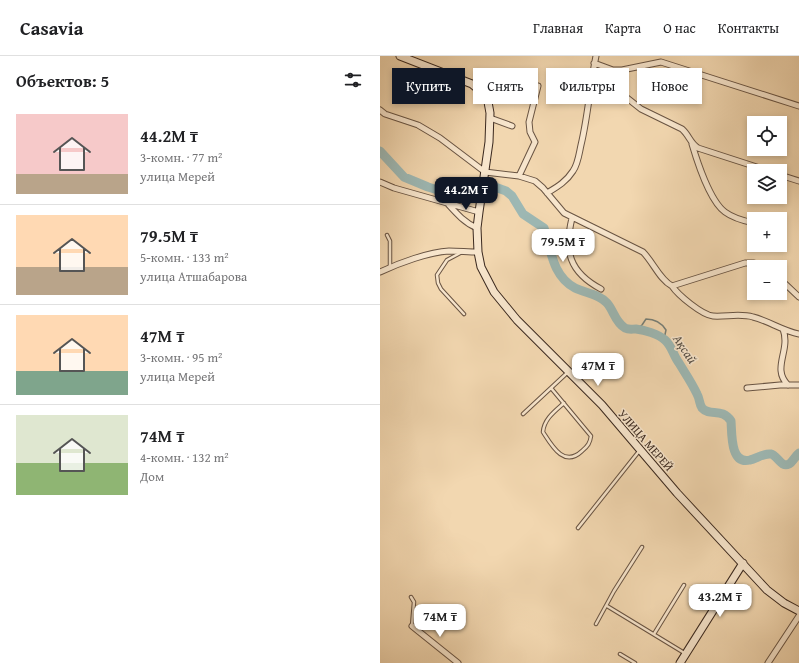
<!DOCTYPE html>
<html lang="ru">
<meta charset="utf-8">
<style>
body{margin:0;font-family:"Gentium Book Plus",serif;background:#f6f6f6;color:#202124;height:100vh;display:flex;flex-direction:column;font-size:15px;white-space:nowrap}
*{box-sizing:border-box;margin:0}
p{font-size:13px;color:#757577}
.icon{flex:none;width:22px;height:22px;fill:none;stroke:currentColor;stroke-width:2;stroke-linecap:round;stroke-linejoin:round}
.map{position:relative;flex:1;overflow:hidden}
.panel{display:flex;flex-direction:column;background:#fff;width:380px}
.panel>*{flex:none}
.top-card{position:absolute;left:12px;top:12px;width:347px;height:36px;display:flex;gap:8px}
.controls{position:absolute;left:367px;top:60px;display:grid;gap:8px}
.controls a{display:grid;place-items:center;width:40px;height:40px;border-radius:0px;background:#fff;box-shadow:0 2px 6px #0003;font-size:20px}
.price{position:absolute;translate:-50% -34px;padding:0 9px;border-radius:8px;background:#fff;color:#222;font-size:13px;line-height:26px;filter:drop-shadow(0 1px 2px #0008)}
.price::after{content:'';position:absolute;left:50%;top:24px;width:12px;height:9px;margin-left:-6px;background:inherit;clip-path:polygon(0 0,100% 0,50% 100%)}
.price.current{background:#111827;color:#fff}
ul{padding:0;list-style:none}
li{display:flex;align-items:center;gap:12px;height:100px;padding:0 16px}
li+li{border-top:1px solid #e0e0e0}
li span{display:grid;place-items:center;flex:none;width:112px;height:80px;border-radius:0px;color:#555}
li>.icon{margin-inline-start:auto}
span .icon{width:48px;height:48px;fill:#fffc;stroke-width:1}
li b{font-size:17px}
h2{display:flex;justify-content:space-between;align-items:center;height:48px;padding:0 16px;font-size:17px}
.chip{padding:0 14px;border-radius:0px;background:#fff;box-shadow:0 2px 6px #0003;font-size:14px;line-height:36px}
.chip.current{background:#111827;color:#fff}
header{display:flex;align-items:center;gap:24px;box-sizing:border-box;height:56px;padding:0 20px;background:#fff;border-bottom:1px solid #e0e0e0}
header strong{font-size:19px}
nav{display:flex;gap:22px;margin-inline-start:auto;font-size:14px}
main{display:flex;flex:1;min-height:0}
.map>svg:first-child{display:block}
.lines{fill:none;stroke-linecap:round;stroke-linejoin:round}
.stream{stroke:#767f78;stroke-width:1.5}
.river{stroke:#9db8b4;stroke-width:9}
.service-casing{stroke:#695443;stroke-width:4.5}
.minor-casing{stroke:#695443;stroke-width:7}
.secondary-casing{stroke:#3b291f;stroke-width:9}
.service{stroke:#f7e5cc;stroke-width:2.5}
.minor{stroke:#f7e5cc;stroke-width:5}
.secondary{stroke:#f7e5cc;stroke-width:7}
.labels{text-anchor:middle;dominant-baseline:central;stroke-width:3;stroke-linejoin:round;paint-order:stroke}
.street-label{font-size:12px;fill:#3b291f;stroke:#f7e5cc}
.water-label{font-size:13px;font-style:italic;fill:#544d44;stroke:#f7e5cc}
</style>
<header>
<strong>Casavia</strong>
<nav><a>Главная</a><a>Карта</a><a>О нас</a><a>Контакты</a></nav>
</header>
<main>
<section class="panel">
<h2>Объектов: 5<svg class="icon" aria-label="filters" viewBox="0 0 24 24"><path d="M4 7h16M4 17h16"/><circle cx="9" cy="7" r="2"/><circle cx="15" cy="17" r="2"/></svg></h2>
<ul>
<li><span style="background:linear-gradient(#f6c9c9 75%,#b9a48a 0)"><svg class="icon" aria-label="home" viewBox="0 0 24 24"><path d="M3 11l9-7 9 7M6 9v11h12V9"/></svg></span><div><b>44.2M ₸</b><p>3-комн. · 77 m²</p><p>улица Мерей</p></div></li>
<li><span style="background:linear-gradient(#ffd9b3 65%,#b9a48a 0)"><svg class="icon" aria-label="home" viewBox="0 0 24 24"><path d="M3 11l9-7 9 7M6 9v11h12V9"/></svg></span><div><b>79.5M ₸</b><p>5-комн. · 133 m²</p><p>улица Атшабарова</p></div></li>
<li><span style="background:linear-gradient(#ffd9b3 70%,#7fa58c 0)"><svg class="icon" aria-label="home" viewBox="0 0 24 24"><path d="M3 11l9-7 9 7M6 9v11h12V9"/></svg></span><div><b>47M ₸</b><p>3-комн. · 95 m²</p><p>улица Мерей</p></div></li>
<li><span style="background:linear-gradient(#dfe7d0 60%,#8fb573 0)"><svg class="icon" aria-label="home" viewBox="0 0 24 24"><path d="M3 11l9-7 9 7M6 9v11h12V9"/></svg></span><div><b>74M ₸</b><p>4-комн. · 132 m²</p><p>Дом</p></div></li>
</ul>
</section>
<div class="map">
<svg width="419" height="607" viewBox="0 0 419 607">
<rect width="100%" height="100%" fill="#f2d7b0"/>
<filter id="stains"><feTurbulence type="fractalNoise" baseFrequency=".005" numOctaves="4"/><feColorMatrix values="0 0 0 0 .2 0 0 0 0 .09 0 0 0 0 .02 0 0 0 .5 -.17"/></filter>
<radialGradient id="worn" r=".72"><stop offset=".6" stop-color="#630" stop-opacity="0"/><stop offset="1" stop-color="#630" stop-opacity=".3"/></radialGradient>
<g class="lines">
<path class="stream" d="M256,273l6,-4 4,-6c9,0 15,3 20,11l-2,9"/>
<path class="river" d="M0,95l24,26 24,10 13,4 19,-2 9,-3 6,2 14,1 6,-2 11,4 6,5 11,18 21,14c7,21 8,48 31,60 10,5 24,6 32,15 7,8 8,19 18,25 4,2 7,1 11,1 9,1 22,5 29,11 7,6 8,15 14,23 6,10 13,20 18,31 3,5 2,10 5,14 8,9 20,-1 29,13 1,12 -1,44 19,39 6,-1 13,-7 21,-6 6,1 10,14 18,10 4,-2 6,-8 10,-11"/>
<g class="service-casing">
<path id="service" d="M7,179l3,6v26
M82,196l-15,8 -10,15 1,8 3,6 23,25
M171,332l40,48c-1,7 -3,10 -9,15 -18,17 -30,-5 -39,-19 1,-13 12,-21 21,-29
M143,358l44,-41
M198,472l62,-78
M31,541l3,5 -2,24
M227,550l79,48
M216,568l18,-33 28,-44
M274,578l30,-49
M240,598l15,9"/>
</g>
<g class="minor-casing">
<path id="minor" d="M214,7l19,7h9l39,-8 138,44
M213,15l48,38 41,20c7,6 8,14 16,19l71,23
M0,54l5,4 33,11 22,13 45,34 34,4 16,5 8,7 21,25 79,39c10,10 17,28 29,34l73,-23h9l12,4
M110,62l22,8
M312,88c5,17 18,57 33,68 8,6 19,9 29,11
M400,119l19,6
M139,120l16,-34 -5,-10 -1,-10 9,-36
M0,126l14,6 85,24
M167,137c10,-6 19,-11 26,-22 5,-7 6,-17 8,-26 7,-29 9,-60 15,-89
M68,148c9,10 17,19 29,24
M192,162c-8,33 -3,54 29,71
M0,216c19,-9 49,-20 69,-21 10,0 19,1 29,1
M400,223l19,18
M292,230c6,9 30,29 41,30 13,1 27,-3 40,1 16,4 30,14 46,17
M403,273c8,22 -12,39 5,56
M367,332l33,-3h19
M32,570l46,37
M388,607l31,-47"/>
</g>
<g class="secondary-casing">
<path id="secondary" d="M20,0l72,28 13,11 3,7 2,11 -1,29 -10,70 -2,16 1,24 3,15 13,25 23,28 85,85 75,88 90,97 17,13 15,8
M300,607l63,-100"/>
</g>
<use href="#service" class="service"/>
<use href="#minor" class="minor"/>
<use href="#secondary" class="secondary"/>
</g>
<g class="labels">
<g class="street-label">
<text transform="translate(266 384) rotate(49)">УЛИЦА МЕРЕЙ</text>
</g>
<g class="water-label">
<text transform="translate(305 293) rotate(56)">Ақсай</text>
</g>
</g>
<rect width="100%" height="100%" filter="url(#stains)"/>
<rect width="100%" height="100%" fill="url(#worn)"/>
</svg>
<div class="controls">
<a><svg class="icon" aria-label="locate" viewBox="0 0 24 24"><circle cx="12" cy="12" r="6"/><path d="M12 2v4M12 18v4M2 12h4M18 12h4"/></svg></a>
<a><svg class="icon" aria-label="layers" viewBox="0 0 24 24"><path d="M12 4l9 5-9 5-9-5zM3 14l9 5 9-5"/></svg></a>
<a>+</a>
<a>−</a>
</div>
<b class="price current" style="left:86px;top:155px">44.2M ₸</b>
<b class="price" style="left:183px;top:207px">79.5M ₸</b>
<b class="price" style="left:218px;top:331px">47M ₸</b>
<b class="price" style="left:340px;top:562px">43.2M ₸</b>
<b class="price" style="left:60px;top:582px">74M ₸</b>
<div class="top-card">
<a class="chip current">Купить</a>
<a class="chip">Снять</a>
<a class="chip">Фильтры</a>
<a class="chip">Новое</a>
</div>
</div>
</main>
